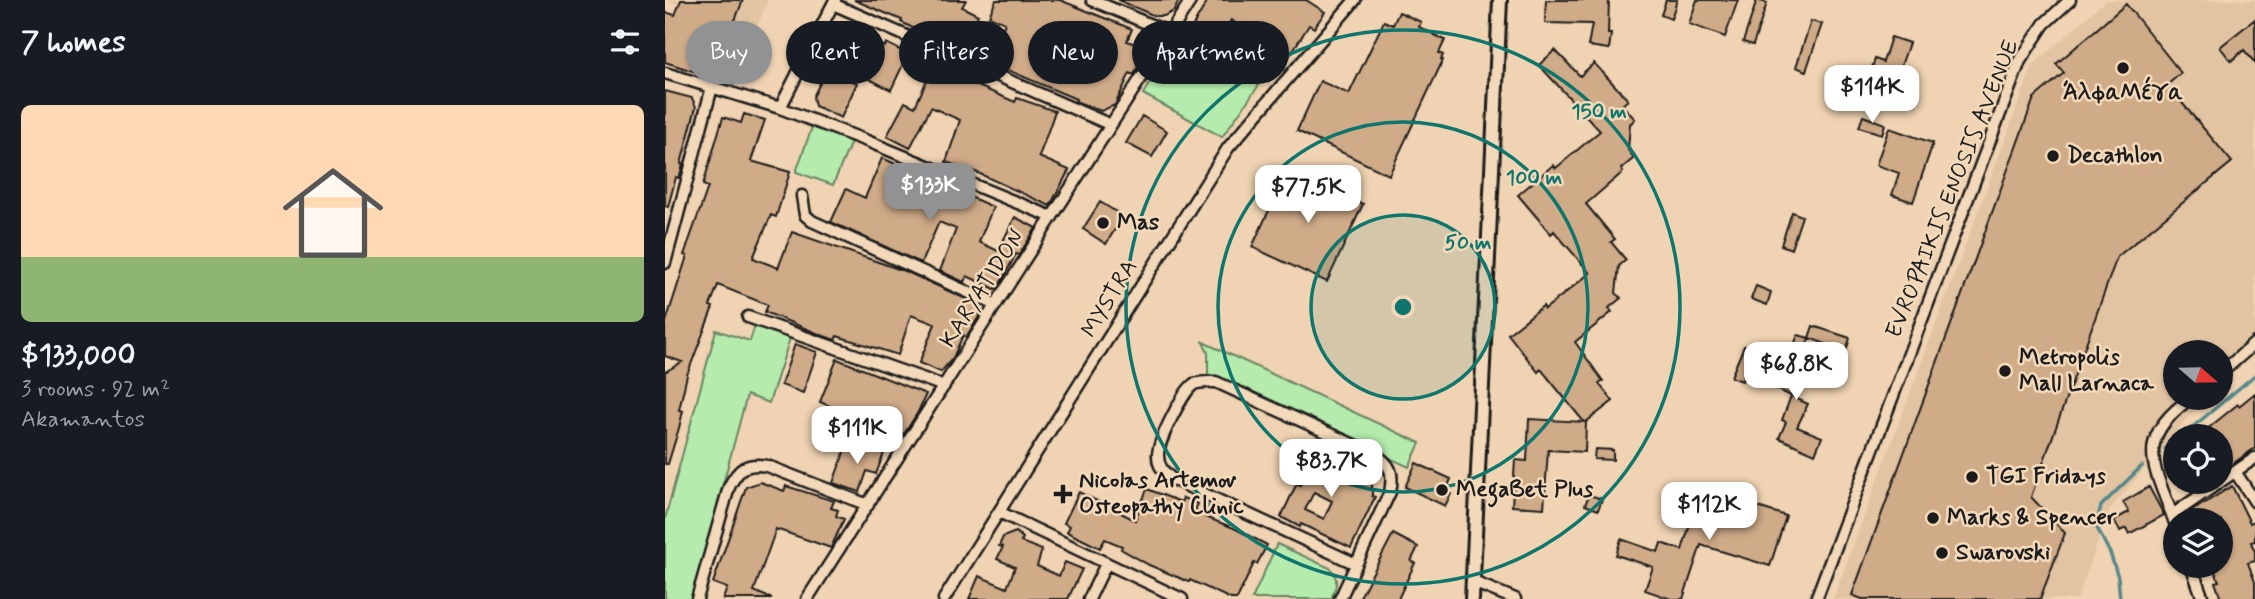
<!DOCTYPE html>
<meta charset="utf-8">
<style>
body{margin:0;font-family:Mynerve,sans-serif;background:#20242c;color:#f1f3f6;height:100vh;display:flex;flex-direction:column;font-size:26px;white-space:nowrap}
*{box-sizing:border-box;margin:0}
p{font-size:23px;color:#9ea1a6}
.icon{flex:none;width:38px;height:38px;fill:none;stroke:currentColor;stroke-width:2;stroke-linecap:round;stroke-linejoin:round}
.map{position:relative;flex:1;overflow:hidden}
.side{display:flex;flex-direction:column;background:#171b24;width:665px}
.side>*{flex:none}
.guide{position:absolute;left:21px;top:21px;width:665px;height:63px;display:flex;gap:14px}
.needle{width:46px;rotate:110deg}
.controls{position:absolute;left:1498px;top:340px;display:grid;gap:14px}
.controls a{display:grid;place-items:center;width:70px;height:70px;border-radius:50%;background:#171b24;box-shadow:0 2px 5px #0004;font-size:35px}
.price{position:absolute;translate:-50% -60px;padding:0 16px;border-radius:14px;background:#fff;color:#222;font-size:23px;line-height:46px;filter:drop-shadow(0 2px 4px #0008)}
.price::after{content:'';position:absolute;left:50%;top:42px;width:21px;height:16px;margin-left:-10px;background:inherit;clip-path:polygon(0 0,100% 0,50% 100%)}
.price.selected{background:#919294;color:#fff}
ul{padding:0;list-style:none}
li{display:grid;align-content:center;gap:14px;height:371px;padding:0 21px}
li+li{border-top:2px solid #363941}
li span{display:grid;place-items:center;height:217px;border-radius:10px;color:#555}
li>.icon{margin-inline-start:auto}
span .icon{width:126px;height:126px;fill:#fffc;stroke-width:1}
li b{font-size:30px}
h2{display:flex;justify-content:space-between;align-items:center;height:84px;padding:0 21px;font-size:30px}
.tag{padding:0 24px;border-radius:32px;background:#171b24;box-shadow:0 2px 5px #0004;font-size:24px;line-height:63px}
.tag.selected{background:#919294;color:#fff}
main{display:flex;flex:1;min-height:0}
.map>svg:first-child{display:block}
.built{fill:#e2c4a2}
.green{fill:#b5ebad;stroke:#688464;stroke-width:2}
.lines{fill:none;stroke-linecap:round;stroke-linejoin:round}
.stream{stroke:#57888b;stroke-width:3.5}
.building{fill:#d0ab88;stroke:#1c1c1c;stroke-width:2;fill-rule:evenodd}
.minor-casing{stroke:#1c1c1c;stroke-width:15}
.tertiary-casing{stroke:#1c1c1c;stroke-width:18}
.minor{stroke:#f3d9ba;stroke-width:10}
.tertiary{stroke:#f3d9ba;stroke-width:12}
.ring{fill:none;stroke:#0f766e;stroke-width:3.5}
.poi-dot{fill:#1c1c1c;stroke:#f3d9ba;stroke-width:2.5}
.labels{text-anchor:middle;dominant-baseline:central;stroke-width:5;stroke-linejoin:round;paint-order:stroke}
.poi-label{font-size:23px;font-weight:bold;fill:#1c1c1c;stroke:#f3d9ba;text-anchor:start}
.street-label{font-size:23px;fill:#1c1c1c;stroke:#f3d9ba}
.centre{fill:#0f766e;stroke:#f3d9ba;stroke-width:3.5}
.ring-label{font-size:21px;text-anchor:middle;font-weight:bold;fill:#0f766e;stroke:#f3d9ba;stroke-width:5;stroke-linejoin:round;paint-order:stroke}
</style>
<main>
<section class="side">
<h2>7 homes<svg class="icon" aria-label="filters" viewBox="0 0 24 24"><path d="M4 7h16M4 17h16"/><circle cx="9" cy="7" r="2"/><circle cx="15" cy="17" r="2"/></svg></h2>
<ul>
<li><span style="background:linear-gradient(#ffd9b3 70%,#8fb573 0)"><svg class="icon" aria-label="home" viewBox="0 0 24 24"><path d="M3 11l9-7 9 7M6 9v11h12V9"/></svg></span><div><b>$133,000</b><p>3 rooms · 92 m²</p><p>Akamantos</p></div></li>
</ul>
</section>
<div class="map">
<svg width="1590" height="599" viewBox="0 0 1590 599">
<rect width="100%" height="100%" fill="#f0d3b2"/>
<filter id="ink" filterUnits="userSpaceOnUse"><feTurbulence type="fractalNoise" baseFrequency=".0143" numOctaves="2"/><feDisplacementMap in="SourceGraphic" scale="14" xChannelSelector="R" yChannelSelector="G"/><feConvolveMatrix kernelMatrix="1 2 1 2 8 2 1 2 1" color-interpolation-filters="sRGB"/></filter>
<g filter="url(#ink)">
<path class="built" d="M2,0h101l-14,34z
M1441,0h149v339l-34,40v-27h-46v45h31l-96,112 -33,90h-244l200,-534z"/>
<path class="green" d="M510,41l42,17 42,27 -37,52 -79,-43z
M147,127l39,15 -18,43 -37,-13z
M90,325l35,13 -21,65 -22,-8 -55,204h-27v-80l51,-189 34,11z
M538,342l217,101 -11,24 -201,-93v-21z
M612,544l53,24c10,11 6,19 1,31h-79z"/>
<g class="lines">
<path class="stream" d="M1517,436l73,-61
M1500,449l10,-8
M1455,599l-2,-22 -8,-24 -14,-27 5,-20 41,-40"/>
</g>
<path class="building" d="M16,0h62l-13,33 18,6 -15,45 -68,-22v-50l10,3z
M189,0h112l-4,7 16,8 -16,33 -28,-14 -2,4 -31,-16 1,-2z
M331,0h64l72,29 -5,12 20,7 -13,27 -4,-2 -15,32 -14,6 -26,-10 1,-2 -87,-37 16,-39 -16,-7z
M453,0h61l-5,11 -10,5h-9z
M543,0h98l19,12 -11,16 -5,-3 -21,33 -2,-2 -18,26 -30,-21 17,-25 -24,-16 -18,32 -26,-16z
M881,0h63l-1,34h3l-2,15 -21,-3 4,-22 -47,-1z
M1001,0h11l-6,19 -10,-4z
M1032,0h41l-13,37 -36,-13z
M1092,0l10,3 -14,42 -10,-3z
M1461,4l55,69 -14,12 65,77 -115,95 -86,240 34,36 -25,66h-178l-10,-4 182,-497 30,-25 -8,-9z
M734,12l22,10 -2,5 26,13 -6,13 4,2 -2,4 2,1 -54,115 -92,-44 23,-50 29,13 35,-73 9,4z
M1590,19v44l-11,-13 -13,11 -11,-14z
M1146,21l11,3 -16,47 -10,-4z
M177,27l43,20 1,-4 22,11 -17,36 -22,-11 7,-15 -41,-20z
M1226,37l18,6 -19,54 -25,-9 10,-29 8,3z
M890,50l25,26 14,-13 34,37 -6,5 13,14 -5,5 -2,26 6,8 -13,11 2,3 -37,32 29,35 -4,3 15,18 -7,6 -3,27 5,5 -12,10 3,4 -37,30 28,39 -4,3 14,17 -27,21 -1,30 -37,-2 -4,58 -32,-2 3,-46 12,1 2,-42 55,3 -43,-53 -3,3 -30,-38 35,-28 2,3 45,-36 -36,-42 -3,3 -33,-39 35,-30 3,3 44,-37 -61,-66z
M269,64l39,16 -2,3 44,19 2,-4 38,13 -16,46 30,13 -19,36 -72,-33 -32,-11 14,-42 -29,-13 -21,41 -23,-12 18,-34 10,5z
M162,69l30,14 -16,35 -26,-12 -2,-9z
M0,91l27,7 4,9 -15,57 2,1 -4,13 -3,-1 -8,30 -3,-1z
M79,114l21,6 -14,41 39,11 -14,45 -5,-2 -18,43 25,10 14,-36 115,40 70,32 3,11 -14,22 -3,-2 -10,23 -12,14 -22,-9 16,-39 -24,-9 -13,40 -61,-19 -2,4 -11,-4 -59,-24 3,-7 -50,-20 -8,21 3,1 -26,68 -8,35 4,1 -4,17 -11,36h-3v-92l17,-10 -17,-6v-31l22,-69 -3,-1 24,-68 -5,-2 20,-68 18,6z
M477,116l25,15 -15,26 -26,-14z
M1198,116l22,8 -3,10 -23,-7z
M1224,128l44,15 -20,59 -21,-7 7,-22 -23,-8z
M217,158l111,49 -14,35 19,9 17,-34 21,11 -17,27 -3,-1 -17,32 -4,3 -28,-13 -3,6 -24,-11 16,-42 -17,-7 -18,41 -90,-41 15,-33 19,9z
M623,169l44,21 5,-11 15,7 -5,11 16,7 -36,78 -75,-35z
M435,202l23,14 -17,28 -23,-15z
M1127,212l10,4 -11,33 -10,-4z
M1091,286l15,6 -4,13 -16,-6z
M1148,326l37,12 -4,13 -37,-13z
M1133,335l11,3 -13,37 6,3 -9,19 15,7 -11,23 25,10 -7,17 -36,-16 7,-16 -4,-2 9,-24 -14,-7z
M130,344l22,8 -14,41 -22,-8z
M1079,346l10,4 -12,31 -11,-4z
M172,359l89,35 -8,18 -14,22 -64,-27 -1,3 -19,-8z
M1590,393v55l-34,24v-36h-9l-6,-6 32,-26 1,2z
M183,441l36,12 -8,21 -9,-3 -7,21 -27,-9z
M653,448l44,20 1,5 9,10v13l3,1 -24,51 -50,-24 -1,3 -19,-10 16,-34 3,2zM649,492l18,9 -8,18 -19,-9z
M930,449l18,1v10l-19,-1z
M751,463l35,16 -3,7 2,1 -2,6 3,1 -6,12 -40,-19z
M95,482l24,9 2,-5 48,15 -3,7 7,2 -2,6 8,3 -13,29 -55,-19 -22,62 18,8h-49l4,-11 -14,-5 33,-96z
M1567,486l18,37 5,-2v20l-4,1 4,10v9l-7,2 7,19v17h-34l-6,-17 4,-1 -7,-16h9v-45h-29l-3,-7z
M1484,487l15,28 -35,19 -3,-6 -6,3 -6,-11 15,-8 -6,-10z
M482,489l34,13 2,-4 15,6 -3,6 11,4 -1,3 29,11 33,17 -10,19 -3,-1 -17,36h-6l-41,-19 -1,2 -40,-17 -28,-16 1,-3 -17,-7 -5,9 -33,-16 3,-6 -6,-3 15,-31 56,28z
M1036,489l85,27 -16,50 -69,-21 -18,54h-12l-26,-9 8,-23 -37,-12 5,-16 37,13 3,-9 21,7z
M924,495l13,4 -4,11 -13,-5z
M351,532l7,6 -2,4 21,8 -5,16 22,10 6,-14 17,7 -14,30h-99l10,-23 28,12 8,-21 -18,-8 6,-12 -4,-1 4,-9z
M728,534l25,13 -7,14 4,2 -17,36h-39z"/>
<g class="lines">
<g class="minor-casing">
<path id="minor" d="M427,0l78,33
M168,4l278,121
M0,73l115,35 87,33 185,76
M115,108l55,-108
M137,196l3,19 7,6 184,84
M0,263l47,-176
M83,317l196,69
M1556,373l34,-30
M1571,473l19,29
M334,512l183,87
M1507,515l83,-57
M1510,523c-21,-59 -43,-82 17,-126
M1526,565l12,34
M808,582l42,17
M32,599l32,-112c9,-18 17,-25 38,-21l101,39
M142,599l384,-599
M279,599l284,-451 127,-148
M424,599l17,-35
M675,599l50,-107c4,-19 1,-28 -16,-38l-158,-72c-7,0 -15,-1 -22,2 -11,7 -37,59 -36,72 0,11 6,16 14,23l184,85
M1151,599l204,-538 24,-37 26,-24"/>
</g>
<g class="tertiary-casing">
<path id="tertiary" d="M807,599l28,-599"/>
</g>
<use href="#minor" class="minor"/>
<use href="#tertiary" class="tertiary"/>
</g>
</g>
<circle cx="738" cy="307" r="92" fill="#0f766e" fill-opacity=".12"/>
<g class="ring">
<circle cx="738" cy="307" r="92"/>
<circle cx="738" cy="307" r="185"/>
<circle cx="738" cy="307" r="277"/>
</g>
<g class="poi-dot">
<circle cx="1458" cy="68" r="7"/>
<circle cx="1388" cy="156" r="7"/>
<circle cx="438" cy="223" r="7"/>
<circle cx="1340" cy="371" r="7"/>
<circle cx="1307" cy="477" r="7"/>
<circle cx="777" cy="490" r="7"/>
<path d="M394.5 483.5h7v7h7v7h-7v7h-7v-7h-7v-7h7z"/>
<circle cx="1268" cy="518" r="7"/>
<circle cx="1277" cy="553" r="7"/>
</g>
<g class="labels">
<g class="poi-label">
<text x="1458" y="93" text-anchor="middle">ΆλφαΜέγα</text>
<text x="1402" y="156">Decathlon</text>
<text x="452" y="223">Mas</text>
<text x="1354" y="358">Metropolis<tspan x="1354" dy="26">Mall Larnaca</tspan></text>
<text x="1321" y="477">TGI Fridays</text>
<text x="414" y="481">Nicolas Artemov<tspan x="414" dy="26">Osteopathy Clinic</tspan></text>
<text x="791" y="490">MegaBet Plus</text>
<text x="1282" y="518">Marks &amp; Spencer</text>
<text x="1291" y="553">Swarovski</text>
</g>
<g class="street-label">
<text transform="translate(1288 189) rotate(-68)">EVROPAIKIS ENOSIS AVENUE</text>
<text transform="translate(318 289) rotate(-57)">KARYATIDON</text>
<text transform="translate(445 299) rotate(-59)">MYSTRA</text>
</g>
</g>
<circle cx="738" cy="307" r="10" class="centre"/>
<g class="ring-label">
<text x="934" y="118">150 m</text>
<text x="869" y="184">100 m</text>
<text x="803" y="249">50 m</text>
</g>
</svg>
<div class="controls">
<a><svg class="needle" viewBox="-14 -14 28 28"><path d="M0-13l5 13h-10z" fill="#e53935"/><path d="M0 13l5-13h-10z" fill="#9ea1a6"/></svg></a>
<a><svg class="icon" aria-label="locate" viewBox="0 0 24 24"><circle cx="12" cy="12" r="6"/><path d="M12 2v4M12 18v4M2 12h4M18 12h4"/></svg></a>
<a><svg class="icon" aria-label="layers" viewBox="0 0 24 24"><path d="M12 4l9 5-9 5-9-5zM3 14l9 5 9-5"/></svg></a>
</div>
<b class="price" style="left:1207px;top:125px">$114K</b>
<b class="price selected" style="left:265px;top:223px">$133K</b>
<b class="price" style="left:643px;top:225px">$77.5K</b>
<b class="price" style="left:1131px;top:402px">$68.8K</b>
<b class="price" style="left:192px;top:466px">$111K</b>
<b class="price" style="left:666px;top:499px">$83.7K</b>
<b class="price" style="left:1044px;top:542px">$112K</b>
<div class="guide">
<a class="tag selected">Buy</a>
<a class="tag">Rent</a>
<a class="tag">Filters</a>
<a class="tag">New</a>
<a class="tag">Apartment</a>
</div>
</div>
</main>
